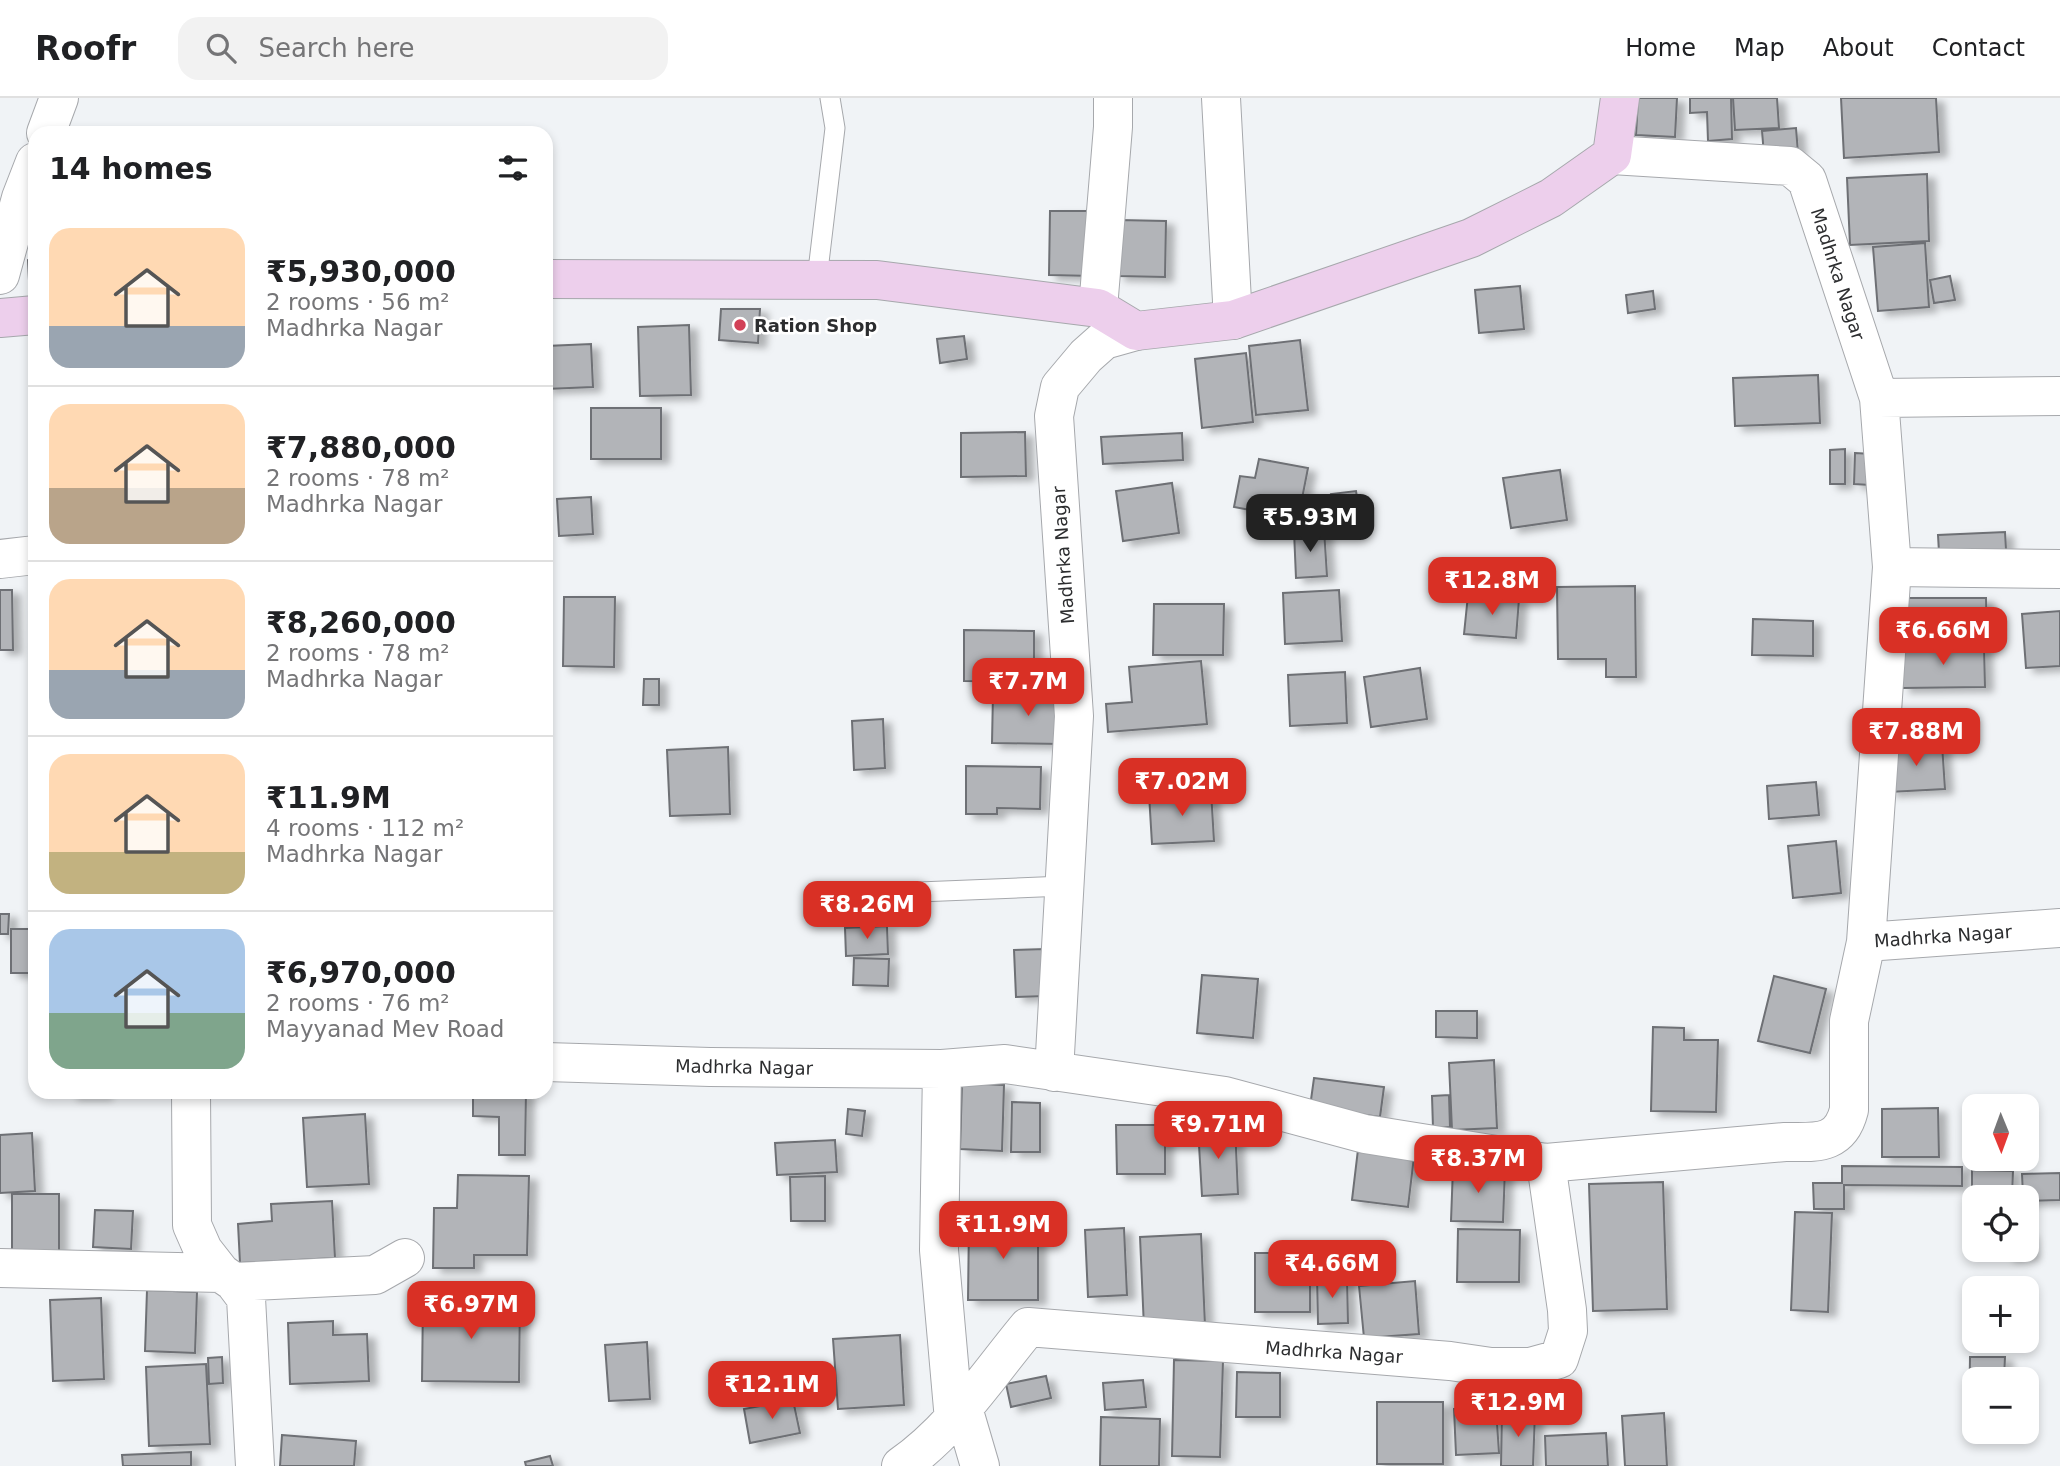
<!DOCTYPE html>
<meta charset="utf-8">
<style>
body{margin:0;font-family:"DejaVu Sans",sans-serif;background:#f2f2f2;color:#202124;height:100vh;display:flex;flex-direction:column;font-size:26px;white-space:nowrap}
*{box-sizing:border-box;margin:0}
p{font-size:23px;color:#757577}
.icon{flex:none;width:38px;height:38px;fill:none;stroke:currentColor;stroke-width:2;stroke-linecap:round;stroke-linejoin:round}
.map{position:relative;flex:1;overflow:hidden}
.details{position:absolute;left:28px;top:28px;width:525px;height:973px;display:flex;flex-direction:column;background:#fff;border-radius:21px;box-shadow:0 4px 10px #0003}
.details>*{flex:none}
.needle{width:46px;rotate:179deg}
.controls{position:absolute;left:1962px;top:996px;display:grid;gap:14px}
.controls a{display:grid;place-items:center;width:77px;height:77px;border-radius:14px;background:#fff;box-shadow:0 4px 10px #0003;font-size:35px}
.price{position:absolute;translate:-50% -60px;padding:0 16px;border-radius:14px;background:#d93025;color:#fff;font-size:23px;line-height:46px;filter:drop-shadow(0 2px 4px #0008)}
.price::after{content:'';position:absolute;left:50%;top:42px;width:21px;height:16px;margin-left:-10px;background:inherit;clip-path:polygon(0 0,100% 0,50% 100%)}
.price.selected{background:#222;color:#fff}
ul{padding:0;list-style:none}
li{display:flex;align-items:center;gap:21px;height:175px;padding:0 21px}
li+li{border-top:2px solid #e0e0e0}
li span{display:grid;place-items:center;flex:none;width:196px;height:140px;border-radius:21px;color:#555}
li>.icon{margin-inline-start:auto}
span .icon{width:84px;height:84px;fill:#fffc;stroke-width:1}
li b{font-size:30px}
h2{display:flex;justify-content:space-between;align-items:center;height:84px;padding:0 21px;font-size:30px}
header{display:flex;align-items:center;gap:42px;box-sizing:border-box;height:98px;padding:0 35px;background:#fff;border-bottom:2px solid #e0e0e0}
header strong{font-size:33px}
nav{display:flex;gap:38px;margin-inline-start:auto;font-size:24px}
.search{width:490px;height:63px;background:#f2f2f2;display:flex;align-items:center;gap:18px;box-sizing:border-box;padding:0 24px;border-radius:21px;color:#757577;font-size:26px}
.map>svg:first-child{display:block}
.building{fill:#b2b4b8;stroke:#6e7074;stroke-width:2;filter:url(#shadow)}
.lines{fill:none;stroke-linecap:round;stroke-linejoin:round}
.lane-casing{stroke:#a6a8ac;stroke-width:21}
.street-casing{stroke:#a6a8ac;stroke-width:40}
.secondary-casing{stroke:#a6a8ac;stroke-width:40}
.lane{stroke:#fff;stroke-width:19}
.street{stroke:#fff;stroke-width:38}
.secondary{stroke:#edcfec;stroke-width:38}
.poi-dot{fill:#d24157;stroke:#fff;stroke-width:2.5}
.labels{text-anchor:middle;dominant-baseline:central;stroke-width:5;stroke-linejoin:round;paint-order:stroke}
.street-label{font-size:18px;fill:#2c2d2f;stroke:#fff}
.poi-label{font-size:18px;font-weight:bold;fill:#2c2d2f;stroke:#fff;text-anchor:start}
</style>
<header>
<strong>Roofr</strong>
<div class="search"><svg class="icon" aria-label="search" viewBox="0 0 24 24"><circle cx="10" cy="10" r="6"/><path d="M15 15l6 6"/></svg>Search here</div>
<nav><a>Home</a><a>Map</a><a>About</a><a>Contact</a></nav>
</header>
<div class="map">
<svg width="2060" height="1368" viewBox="0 0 2060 1368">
<defs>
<filter id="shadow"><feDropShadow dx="8" dy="4.5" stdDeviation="3.5" flood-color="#0004"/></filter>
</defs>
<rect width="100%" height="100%" fill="#f0f3f6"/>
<path class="building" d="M1638,0h39l-2,39 -39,-2z
M1690,0h41l1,41 -24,2 -1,-29 -17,1z
M1733,0h44l2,30 -44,2z
M1841,0h95l3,54 -95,6z
M1796,30l2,25 -34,2 -2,-24z
M1927,76l2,67 -79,4 -3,-67z
M1050,113h43v65l-44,-1z
M1119,122l47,1 -1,56 -48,-1z
M1925,145l4,64 -51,4 -5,-64z
M35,161v42h-5l-2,-41z
M1950,178l5,24 -21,3 -4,-23z
M1520,188l4,43 -45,4 -4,-43z
M1653,193l2,18 -27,4 -2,-18z
M721,211h39l-2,34 -39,-3z
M689,227l2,70 -51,1 -2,-69z
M964,238l3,23 -27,4 -3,-24z
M1300,242l8,70 -52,5 -7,-69z
M591,246l2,43 -47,2v-43z
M1246,255l7,69 -51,6 -7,-69z
M1818,277l2,48 -85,3 -2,-48z
M591,310h70v51h-70z
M1025,334l1,44 -65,1v-44z
M1182,335l1,27 -80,4 -2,-27z
M1845,351v35h-15v-34z
M1855,355l17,1 -2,31 -16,-1z
M1259,361l49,9 -10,51 -64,-12 6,-31 15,2z
M1560,372l7,50 -56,8 -8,-50z
M1172,385l7,50 -56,8 -7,-50z
M1356,393l5,31 -26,3 -4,-31z
M591,399l2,37 -34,2 -2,-37z
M1324,431l3,47 -31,2 -2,-47z
M2005,434l2,35 -67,3 -2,-35z
M1635,488l1,91h-30v-18h-48l-1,-72z
M0,492h12l1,60h-13z
M1339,492l3,51 -57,3 -2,-51z
M1468,497l51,4 -3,39 -52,-4z
M564,499h51l-1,70 -51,-1z
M1903,500h83l1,46h-84z
M1154,506h70l-1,51h-70z
M2060,513v55l-34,2 -4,-54z
M1753,521l60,2v35l-61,-1z
M964,532l70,1v51l-70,-1z
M1902,548h82l1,41 -83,1z
M1201,563l6,63 -99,8 -2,-28 26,-2 -3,-35z
M1420,570l7,51 -56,8 -7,-50z
M1345,574l2,51 -57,3 -2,-51z
M644,581h15v26h-16z
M993,595h70l-1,51 -70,-1z
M883,621l2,49 -31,2 -2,-49z
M1942,646l3,45 -56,3 -2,-45z
M728,649l2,67 -60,2 -3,-66z
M966,668l75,1 -1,42 -43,-1v6h-31z
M1816,684l3,33 -50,4 -2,-33z
M1211,693l3,50 -62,3 -3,-50z
M1836,743l5,52 -48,5 -5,-52z
M0,816h9l-1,20h-8z
M887,828l1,28 -42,2 -1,-28z
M11,831h24v44h-24z
M1045,851l1,47 -30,1 -2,-47z
M854,860l35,1 -1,27 -35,-1z
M1202,877l56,4 -5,59 -56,-5z
M1774,878l52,13 -16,64 -52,-12z
M1436,913h41v27l-41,-1z
M1653,929l31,1v12h34l-2,72 -65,-1z
M1494,962l3,68 -45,2 -3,-67z
M1314,980l70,9 -4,30 -70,-10z
M962,985l42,2 -2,66 -42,-2z
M70,994h34v3h-34z
M473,994h53l-1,63h-26v-38l-26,-1z
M1449,997l1,32 -17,1 -1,-32z
M1012,1004l28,1v49h-29z
M1938,1010l1,49h-57v-48z
M848,1011l17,2 -3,25 -16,-2z
M365,1016l4,70 -62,3 -4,-69z
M1116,1027h49v49h-48z
M1235,1028l3,68 -36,2 -4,-68z
M32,1035l3,58 -35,2v-58z
M835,1042l2,32 -60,3 -2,-32z
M1359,1043l56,7 -7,59 -56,-7z
M1842,1068l120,1v19l-118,-1v24h-30l-1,-26h29z
M1453,1069l52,2 -2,53 -52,-1z
M1972,1072l41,1 -1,26h-38v4h-2z
M2060,1075v27l-34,1v-4h-3l-1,-23z
M458,1077l71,1 -2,79h-53v13h-41l1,-60h23z
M825,1078v45h-34l-1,-44z
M1663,1084l4,127 -74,2 -4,-127z
M12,1096h47v59h-47z
M332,1103l3,57 -95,5 -2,-39 34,-3 -1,-17z
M95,1112l38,1 -2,38 -38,-2z
M1795,1114l37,1 -4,99 -37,-2z
M969,1124h69v78h-70z
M1124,1130l3,67 -39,2 -3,-67z
M1458,1131l62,1 -1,52h-62z
M2026,1135h3l2,22 -24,2 -1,-7h20z
M1201,1136l4,91 -61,3 -4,-91z
M1255,1155h55v59h-55z
M1317,1179h30l1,46 -30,1z
M1415,1183l4,53 -55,4 -5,-52z
M147,1192l50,2 -2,61 -50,-2z
M101,1200l3,81 -51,2 -3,-81z
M423,1201l97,1 -1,82 -97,-1z
M333,1223v14l34,-1 2,47 -79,3 -2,-61z
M900,1237l4,70 -66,4 -5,-70z
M647,1244l3,57 -41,2 -4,-56z
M222,1259l1,26 -14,1 -1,-26z
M1970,1259h35l-1,22h-30v40h-5z
M1174,1262l49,1 -3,96 -48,-1z
M206,1266l4,80 -61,2 -3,-79z
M1237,1274l43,1v44h-44z
M1046,1278l5,22 -40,9 -5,-23z
M1143,1282l3,27 -41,3 -2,-27z
M793,1302l7,33 -50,10 -6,-34z
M1377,1304h66v62h-66z
M1496,1310l3,45 -43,2 -2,-46z
M1502,1313l33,2 -2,53h-32z
M1664,1315l3,53h-42l-3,-50z
M1101,1319l59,2 -1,47h-59z
M1606,1335l2,33h-62l-1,-30z
M282,1337l74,6 -2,25h-74z
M191,1354v14h-68l-1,-11z
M550,1358l3,10h-27l-1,-4z"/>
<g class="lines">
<g class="lane-casing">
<path id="lane" d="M817,181l18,-151 -5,-30
M869,796l195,-8"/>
</g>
<g class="street-casing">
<path id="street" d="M1221,0l12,222
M46,35l13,-35
M0,177l21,-77 14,-36
M1098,210l15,-181v-29
M1879,300l181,-2
M0,461l35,-4
M1892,469l168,2
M1866,844l194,-14
M546,964l164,5 232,2 63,-5 220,32 140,38 181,29 239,-21c31,0 55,4 64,-32v-89l17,-79 26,-375 -13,-169 -72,-218 -17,-14 -178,-11
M942,971l-3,181 15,170
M1054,974l20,-356 -20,-300 6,-29 26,-31 18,-16 32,-9
M191,994l1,133 11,25 18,23 13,9 12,16 9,168
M0,1170l221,5
M234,1184l141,-7 30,-17
M963,1310l17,58
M901,1368c52,-36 87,-91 127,-139l422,34 41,6h39l29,-8 9,-28 -1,-21 -21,-147"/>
</g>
<g class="secondary-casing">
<path id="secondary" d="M546,181l331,1 221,28 38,23 97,-11 238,-82 80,-40 61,-43 8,-57
M0,220l35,-3"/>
</g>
<use href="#lane" class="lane"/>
<use href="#street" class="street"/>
<use href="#secondary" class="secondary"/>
</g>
<circle class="poi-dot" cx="740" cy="227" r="7"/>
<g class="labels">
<g class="street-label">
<text transform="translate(1838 176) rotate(72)">Madhrka Nagar</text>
<text transform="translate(1063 457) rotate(-94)">Madhrka Nagar</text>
<text transform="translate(1943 838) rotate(-4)">Madhrka Nagar</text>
<text transform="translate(744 969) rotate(1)">Madhrka Nagar</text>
<text transform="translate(1334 1254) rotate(4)">Madhrka Nagar</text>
</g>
<g class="poi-label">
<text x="754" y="227">Ration Shop</text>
</g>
</g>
</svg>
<div class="controls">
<a><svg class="needle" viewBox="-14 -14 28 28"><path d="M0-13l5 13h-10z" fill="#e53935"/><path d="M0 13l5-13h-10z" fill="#757577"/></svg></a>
<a><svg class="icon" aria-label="locate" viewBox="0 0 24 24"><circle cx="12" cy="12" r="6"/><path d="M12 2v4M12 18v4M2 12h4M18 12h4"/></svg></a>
<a>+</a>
<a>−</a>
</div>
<b class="price selected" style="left:1310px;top:456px">₹5.93M</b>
<b class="price" style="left:1492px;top:519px">₹12.8M</b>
<b class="price" style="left:1943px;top:569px">₹6.66M</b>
<b class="price" style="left:1028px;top:620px">₹7.7M</b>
<b class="price" style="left:1916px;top:670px">₹7.88M</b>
<b class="price" style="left:1182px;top:720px">₹7.02M</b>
<b class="price" style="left:867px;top:843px">₹8.26M</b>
<b class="price" style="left:1218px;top:1063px">₹9.71M</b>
<b class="price" style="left:1478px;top:1097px">₹8.37M</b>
<b class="price" style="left:1003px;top:1163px">₹11.9M</b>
<b class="price" style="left:1332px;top:1202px">₹4.66M</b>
<b class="price" style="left:471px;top:1243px">₹6.97M</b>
<b class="price" style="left:772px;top:1323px">₹12.1M</b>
<b class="price" style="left:1518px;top:1341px">₹12.9M</b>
<section class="details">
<h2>14 homes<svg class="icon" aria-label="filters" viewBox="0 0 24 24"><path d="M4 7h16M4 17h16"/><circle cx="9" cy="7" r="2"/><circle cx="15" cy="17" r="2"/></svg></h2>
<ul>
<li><span style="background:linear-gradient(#ffd9b3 70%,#9aa5b1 0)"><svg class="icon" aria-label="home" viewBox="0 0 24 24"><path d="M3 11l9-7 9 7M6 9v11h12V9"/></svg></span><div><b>₹5,930,000</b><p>2 rooms · 56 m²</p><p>Madhrka Nagar</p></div></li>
<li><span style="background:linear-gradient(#ffd9b3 60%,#b9a48a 0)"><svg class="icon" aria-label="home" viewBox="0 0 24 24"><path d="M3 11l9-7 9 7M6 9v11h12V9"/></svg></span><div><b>₹7,880,000</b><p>2 rooms · 78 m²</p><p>Madhrka Nagar</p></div></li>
<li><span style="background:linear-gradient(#ffd9b3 65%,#9aa5b1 0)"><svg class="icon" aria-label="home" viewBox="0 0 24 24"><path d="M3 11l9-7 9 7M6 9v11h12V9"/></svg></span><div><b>₹8,260,000</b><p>2 rooms · 78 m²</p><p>Madhrka Nagar</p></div></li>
<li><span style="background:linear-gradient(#ffd9b3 70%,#c2b280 0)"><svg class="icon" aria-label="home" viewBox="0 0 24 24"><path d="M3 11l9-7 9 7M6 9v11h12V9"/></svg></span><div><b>₹11.9M</b><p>4 rooms · 112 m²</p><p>Madhrka Nagar</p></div></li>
<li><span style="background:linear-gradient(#a9c7e8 60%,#7fa58c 0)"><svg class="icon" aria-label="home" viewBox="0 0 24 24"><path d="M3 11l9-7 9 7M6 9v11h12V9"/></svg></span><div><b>₹6,970,000</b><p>2 rooms · 76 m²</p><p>Mayyanad Mev Road</p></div></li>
</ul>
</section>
</div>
